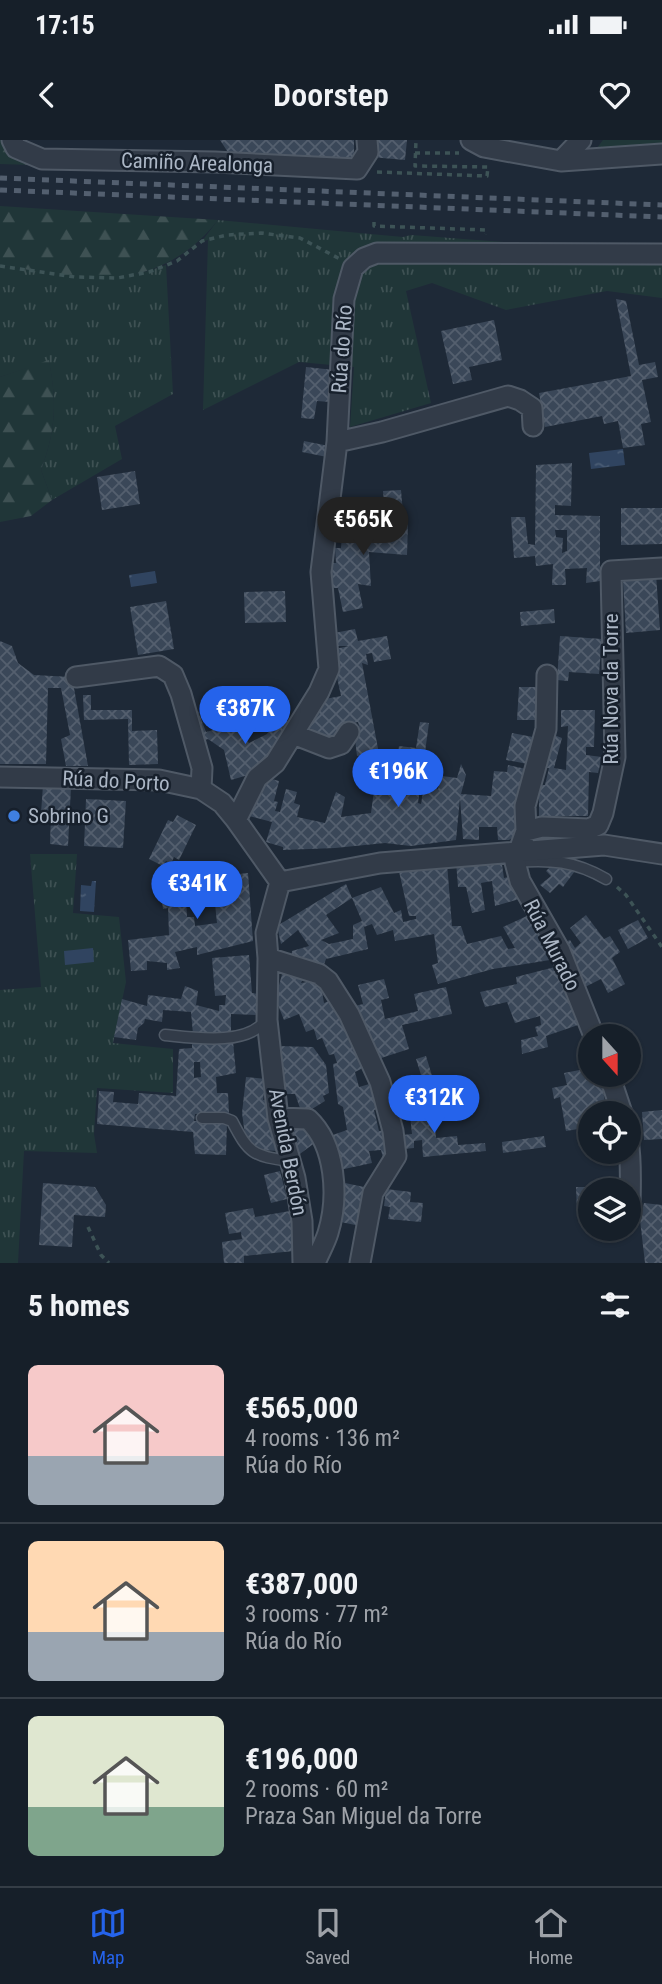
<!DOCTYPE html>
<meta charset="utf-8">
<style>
body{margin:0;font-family:"Roboto Condensed",sans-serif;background:#232c35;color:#f1f3f6;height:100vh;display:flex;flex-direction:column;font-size:26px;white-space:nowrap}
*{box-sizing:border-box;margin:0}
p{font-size:23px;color:#9ea2a8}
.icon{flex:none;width:38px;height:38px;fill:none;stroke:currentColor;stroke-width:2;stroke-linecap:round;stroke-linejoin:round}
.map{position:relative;height:1123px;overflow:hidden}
.panel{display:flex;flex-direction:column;background:#161f29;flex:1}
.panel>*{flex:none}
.needle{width:46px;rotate:159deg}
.controls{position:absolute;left:578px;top:884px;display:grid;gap:14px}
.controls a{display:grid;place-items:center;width:63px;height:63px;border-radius:50%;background:#161f29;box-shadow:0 2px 5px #0004,0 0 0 2px #353d46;font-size:35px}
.price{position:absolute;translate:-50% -60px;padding:0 16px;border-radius:24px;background:#2563eb;color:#fff;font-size:23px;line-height:46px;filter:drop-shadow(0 2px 4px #0008)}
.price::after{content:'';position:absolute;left:50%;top:42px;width:21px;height:16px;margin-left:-10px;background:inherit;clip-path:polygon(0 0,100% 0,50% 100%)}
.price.selected{background:#222;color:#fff}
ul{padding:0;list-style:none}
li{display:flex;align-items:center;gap:21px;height:175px;padding:0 28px}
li+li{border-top:2px solid #353d46}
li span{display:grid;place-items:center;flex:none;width:196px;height:140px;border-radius:10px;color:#555}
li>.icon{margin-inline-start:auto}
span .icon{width:84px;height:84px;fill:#fffc;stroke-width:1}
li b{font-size:30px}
h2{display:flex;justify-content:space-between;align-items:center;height:84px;padding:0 28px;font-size:30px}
.status{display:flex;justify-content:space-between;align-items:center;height:49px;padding:0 35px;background:#161f29;direction:ltr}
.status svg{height:19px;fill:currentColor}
header{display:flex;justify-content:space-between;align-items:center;height:91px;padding:0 28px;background:#161f29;font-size:32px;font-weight:600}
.tab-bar{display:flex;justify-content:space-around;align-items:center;height:98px;border-top:2px solid #353d46;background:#161f29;font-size:19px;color:#9ea2a8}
.tab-bar a{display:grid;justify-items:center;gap:4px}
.tab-bar .selected{color:#2563eb}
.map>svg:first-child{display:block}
.grass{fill:url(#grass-tufts)}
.forest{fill:url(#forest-firs)}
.water{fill:url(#water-ripples)}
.building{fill:url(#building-cross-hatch);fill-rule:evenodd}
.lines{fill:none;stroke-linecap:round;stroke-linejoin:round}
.lane-casing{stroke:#4f5966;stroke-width:13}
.street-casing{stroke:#4f5966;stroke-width:23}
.path{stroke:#3d5356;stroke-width:3.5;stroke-dasharray:5 5;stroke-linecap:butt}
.lane{stroke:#323b48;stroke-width:10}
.street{stroke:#323b48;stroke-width:19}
.rail{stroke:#535f6f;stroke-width:5;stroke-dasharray:7 7;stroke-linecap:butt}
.shop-dot{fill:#3f7fe0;stroke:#17202c;stroke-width:2.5}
.labels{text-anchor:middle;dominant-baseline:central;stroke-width:5;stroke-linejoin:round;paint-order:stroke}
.street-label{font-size:21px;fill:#abb6c5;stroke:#17202c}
.poi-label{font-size:21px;fill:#abb6c5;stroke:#17202c;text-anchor:start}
</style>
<div class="status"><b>17:15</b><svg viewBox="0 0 49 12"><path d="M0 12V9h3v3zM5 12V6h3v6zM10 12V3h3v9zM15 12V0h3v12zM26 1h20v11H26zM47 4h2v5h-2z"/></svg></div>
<header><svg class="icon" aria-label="back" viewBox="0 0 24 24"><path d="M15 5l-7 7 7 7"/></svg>Doorstep<svg class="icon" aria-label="heart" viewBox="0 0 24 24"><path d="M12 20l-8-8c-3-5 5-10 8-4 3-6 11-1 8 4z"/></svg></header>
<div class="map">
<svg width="662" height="1123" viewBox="0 0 662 1123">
<defs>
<pattern id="grass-tufts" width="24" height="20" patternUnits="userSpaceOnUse" patternTransform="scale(1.75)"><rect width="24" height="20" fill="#203638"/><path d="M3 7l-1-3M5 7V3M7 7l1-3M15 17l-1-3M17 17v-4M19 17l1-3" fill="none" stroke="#3e5153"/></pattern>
<pattern id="forest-firs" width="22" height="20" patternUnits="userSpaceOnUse" patternTransform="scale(1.75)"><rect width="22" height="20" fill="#203638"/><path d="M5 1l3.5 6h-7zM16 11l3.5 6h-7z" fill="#3e5153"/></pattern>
<pattern id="water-ripples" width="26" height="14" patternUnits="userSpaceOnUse" patternTransform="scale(1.75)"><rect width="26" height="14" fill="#304460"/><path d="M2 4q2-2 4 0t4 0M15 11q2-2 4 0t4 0" fill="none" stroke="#4b5d75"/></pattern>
<pattern id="building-cross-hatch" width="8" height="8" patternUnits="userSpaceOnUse" patternTransform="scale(1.75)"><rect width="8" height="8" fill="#3a4758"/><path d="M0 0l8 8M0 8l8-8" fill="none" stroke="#545f6e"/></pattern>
</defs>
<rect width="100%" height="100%" fill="#1e2937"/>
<path class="grass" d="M603,0h59v14l-73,5z
M218,80l185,17 8,-2 251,19v44l-55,-7 -101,19 -74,-27 -26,8 25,112 -81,24 4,-60 -55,-5 -96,48 5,-170 -6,1z
M166,125l7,129 -58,32 7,33 -70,41 -11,-30c15,-40 16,-68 8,-109l-49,16v-111c60,6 106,22 166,-1z
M30,714h47l-4,59 46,4 7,65 -13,61 60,6v44l-76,-5 -3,46 3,19 -73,-2 -6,112h-18v-273l41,-3z"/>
<path class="forest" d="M0,0h12l21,25 -33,-1z
M0,66l218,14c-37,47 -85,63 -143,57 -25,-2 -50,-9 -75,-11z
M49,220c8,42 7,70 -8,110l11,30 -21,16 -31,6v-145z"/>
<path class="water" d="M623,309l2,16 -34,4 -2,-16z
M155,431l2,12 -26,4 -2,-12z
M92,741h4l-2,31 -14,-1 1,-26 10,1z
M93,808l1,14 -29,3 -1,-14z"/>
<path class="building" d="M220,0h134v19l-125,-5z
M373,0h34l-2,20 -34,-3z
M616,159l10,2 13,64 16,-3 3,15 -16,3 9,42 -10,2 4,21 -22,3 -5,-27 -14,3 -2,-8 -57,11 -6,-34 92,-17z
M494,180l8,40 -33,7 3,13 -19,4 -12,-53z
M306,227l28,3 -4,32 -13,-1 -3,18 -13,-1z
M304,301l25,5 -2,11 -25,-5z
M572,323l-1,43 -16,-1v10l45,1v65l-14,2 1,-15 -22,1 1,16h-14l1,-21 -17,2 -1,-10 -21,2 -3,-41h14l3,27 7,1 1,-80zM555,390h12v21l-5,2 1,-15 -7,-1z
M135,331l5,33 -38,6 -5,-33z
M401,350l2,23 -18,1 -2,-23z
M621,368h41v36l-41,1z
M343,382l65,2 -1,31 -38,-3 2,34 -13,-2 5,24 -20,4 -5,-24h-9l-1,-25h8l-1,-15h6z
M656,434l4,56 -34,3 -3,-51 6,-6z
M285,451l1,31 -41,1 -1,-31z
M166,461l8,48 -36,6 -8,-48z
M554,469l1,14 -34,3 -1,-14z
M355,489l3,12 29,-5 4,23 -17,3 -2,-9 -6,1 2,11 -6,-2 17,91 -22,2 -3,-26h6l-2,-8 -15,3 -7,13 -33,-4 22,-35 16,-3 -6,-28v-19l14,-3h-12l-3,-13z
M560,496l42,3 -3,35 -30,-2 -1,9 -11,-1z
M0,501l12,5 6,17 16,12 38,2 16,89h-22l-5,-27 9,-4 -9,-47h-13l-2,76h-46z
M519,547h21l-2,33h-21z
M83,555h8v15h41v21l25,-1 1,34 -29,1 -1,-46 -44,1z
M254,555l25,4 -3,16 -25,-5z
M561,570h34l-1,37h-8v8l16,2 -4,16 -9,-1 -1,44h-49v-31h6l4,-17h-5l10,-33 8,3 -8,30 12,2 2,-44 -7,1z
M198,571l8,21 18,-5 14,4 11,12 18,-9 9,-15 17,3 -22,37 -16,14 -24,7 -7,-30 -16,-11 -8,3 -7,-28z
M420,582l9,1 -11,80 3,1 3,-18 14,3 4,-13 15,2 4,-14 5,11 -5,19 30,2 3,-25 13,1 1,-7 18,4 -8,65 -9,6h-11l-1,-13h-18v13l-16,-1 -3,-41 -4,42 -45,6 -26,-3 -50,5 -52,2v-3l-17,-5 6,-20 -23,-6 12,-40 18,5 -5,20 4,1 -3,9 5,1 6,-23 11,3 -3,11 6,2 -3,12 28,6 11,-31 9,5 -4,20 30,-4 6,-45 16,-14h5l1,-8 17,2z
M512,593l21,4 -5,27 -22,-4z
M43,645l28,2 -3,59 -18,-2 1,-30 -10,-1z
M86,659l40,2 -3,47 -39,-2z
M177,675l19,10 -17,35 -5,-3 -3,7 -5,-3 -3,5 -14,-7 19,-39 5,2z
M501,718l3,20 8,-2 11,22 -28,8 -3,-25 -11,2 4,27 -13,3 -6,-26h-8l-2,-25z
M447,723l5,63h9l6,18 34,-8 7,13 7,-1 -12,-21 28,-13 15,28 4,18 -57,9 -55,15 -6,-19 6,-2 -4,-29 -39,7 -2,-11 -16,5 -5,-11 -8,3 4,22 -42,10 -4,11 -31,-8 1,-11 17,-5 -11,-16 -17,14 -4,-18 69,-42 6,14 29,-11 13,26 7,-3 2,12 13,-3v-3h-7l-11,-49zM352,758l10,23 -9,4v14l-24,5 -8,-4 18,-7 -13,-18z
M552,725l23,6 -12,16 -4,-3 -9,9 -10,-8 11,-9 -5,-5z
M248,733l5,68 -56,14v-8l-22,5 5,16 -13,2v-7l-20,-2v9l-16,1 -3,-31 41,-5 -1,-27 -5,1 -5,-34 27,1 2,41h7l1,9 22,-3 -2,-19 -13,2 -1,-21 20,-9z
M586,775l18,24 6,-3 10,16 -8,6 13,26 -17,9 -7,-14 -16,8 -23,-44 8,-3 5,8 6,-5 -11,-15z
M638,780l10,18 -20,11 -10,-19z
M249,815l3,38 6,1v21l-27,-1v19h-16v2l-22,-1 -2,-22 -28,-2 -1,12 -17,-3 -1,4 -6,5 -2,12 -22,-3 8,-38 25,7 1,-11 33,4 4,-13 13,5 -2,14 23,6v-6h6l1,-10 -11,1 -3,-38z
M559,826l25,57 -38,13 2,11 -26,7 -1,-14 17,-4 -3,-9 6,-2 -1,-9 -25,7 -8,-21 -22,5 -5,-15 37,-8 -1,-7z
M284,827l21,8 -4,8 19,-3 4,23 10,-4 33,67 -12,6 4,15 14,-4 5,26 -4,1 5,21 8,-1 3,27 -7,1 -2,-8 -12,1 3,12 -37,8 -5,-35 17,-6 -4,-23 -5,-3 -5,-40 4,-1 -3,-9 -5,1 -7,-17 -5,2 -3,-11 -8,3 -7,-18 -15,6 -6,-15v-16z
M384,839l5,19 -8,2 4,19 33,-8 -4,-17 32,-7 6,27 -50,11 7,24 -34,11 -24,-53 12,-3 -5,-19z
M233,901l3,32 -20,4 1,16h11l1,20 -34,1 -1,7 33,1 -1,33 -31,-1 -2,-22 -96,-8 2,-33 15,1 -1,10 25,2 1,-11 37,3 3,-47 13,-1v-4zM194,922h6l1,15 -7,1z
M278,906l35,1 13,18 3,28 -6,3 2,5 -13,8 -11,2 -6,-17h-12z
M426,916l11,36 -41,12 -5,-17 31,-9 -6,-19z
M590,928v6h10l7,39h-17v14l-24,4 -6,-34 -6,2 -2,-11 15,-3 -3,-12z
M246,937l20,2 -3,21 8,-1 7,52 -19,-1 -13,-8 -4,-29z
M433,964l3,34 21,-2 1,9 27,-2 1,8 -63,6 -1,-17 -8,1v7l-11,1 -1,-14 10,-1 -3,-28z
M662,970v29l-18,1 -2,-28z
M301,985l15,17 -19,14 -9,-27z
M544,996l2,11 -43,6 -1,-11z
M280,1031l7,28 -16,4 -7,-28z
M43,1043l52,4 11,18 -1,12 -31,-2 -2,32 -33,-2z
M345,1043l24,5 -9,38 -24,-5z
M576,1047h44v3h-30v21l-13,1z
M386,1049l25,3 -1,10 13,1 -2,19 -33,-3 2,-12 -6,-1z
M644,1063l18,2v58h-17l-5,-43z
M253,1068l2,9 35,-6 4,40 -50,5v7h-20l-2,-21 20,-3 -1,-7 -12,2 -4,-21z"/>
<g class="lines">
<g class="lane-casing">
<path id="lane" d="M515,722c35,-3 60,-1 91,17
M165,895c30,3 82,11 101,-15
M202,978h22l8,3c17,33 21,35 58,40"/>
</g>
<g class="street-casing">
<path id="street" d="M12,0l4,8 26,11 173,3 142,7 11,-17 -1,-12
M471,0l13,7 77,14 101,-7
M561,21l20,-21
M337,302l45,-10 126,-36 12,4 12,8 1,18
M76,537l83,-11 14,9 8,19 21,74 -1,21
M293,594l36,14 12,-4 8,-12
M0,637l159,3 42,9 21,14 14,17 44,62 100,-19 224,-18 58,9
M236,680l21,-42 18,-15 44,-71 10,-23 -8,-97 16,-130 7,-143 9,-31 11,-10 13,-5 285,1
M526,691l-1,-25 21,-77 1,-54
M280,742l-14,51 2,25 -1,62 11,98 17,60 7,43 1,42
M268,818l51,16 9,7 21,33 31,68 13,49 3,25 -23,37 -13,70
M594,896l-34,-85 -40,-70 -5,-19 11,-31 16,-4 47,2 9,-4 5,-12 12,-56 -4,-186 51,-3
M609,934l13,39
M278,978l30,1c28,26 31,78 20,114 -3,10 -9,20 -13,30
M628,1000c4,23 2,48 2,71"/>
</g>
<path class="path" d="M415,13h44
M377,32l110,4 1,-9 -73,-1 1,-26
M374,82v4l112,4 -1,4
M0,126l75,11 42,1 32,-6 28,-11 25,-20 25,-6 34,-2 39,5 40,21
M617,747l9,8 36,52
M88,1087l13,28 8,8"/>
<use href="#lane" class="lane"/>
<use href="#street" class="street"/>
<path class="rail" d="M0,38l662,27
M0,50l662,27"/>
</g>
<circle class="shop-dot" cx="14" cy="676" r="7"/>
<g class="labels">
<g class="street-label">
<text transform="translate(197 23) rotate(2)">Camiño Arealonga</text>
<text transform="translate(342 209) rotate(-86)">Rúa do Río</text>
<text transform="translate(611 549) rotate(-90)">Rúa Nova da Torre</text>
<text transform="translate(116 641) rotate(3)">Rúa do Porto</text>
<text transform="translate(552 805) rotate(63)">Rúa Murado</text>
<text transform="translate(288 1012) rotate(79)">Avenida Berdón</text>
</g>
<g class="poi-label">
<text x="28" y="676">Sobrino G</text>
</g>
</g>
</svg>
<div class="controls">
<a><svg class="needle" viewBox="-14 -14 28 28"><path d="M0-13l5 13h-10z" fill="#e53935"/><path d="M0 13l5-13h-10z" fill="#9ea2a8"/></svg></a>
<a><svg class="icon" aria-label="locate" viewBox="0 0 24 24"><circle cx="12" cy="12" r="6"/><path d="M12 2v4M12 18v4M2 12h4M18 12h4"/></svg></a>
<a><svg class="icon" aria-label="layers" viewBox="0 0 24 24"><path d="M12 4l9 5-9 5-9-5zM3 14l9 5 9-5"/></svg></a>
</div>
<b class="price selected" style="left:363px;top:417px">€565K</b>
<b class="price" style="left:245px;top:606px">€387K</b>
<b class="price" style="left:398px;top:669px">€196K</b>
<b class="price" style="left:197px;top:781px">€341K</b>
<b class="price" style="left:434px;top:995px">€312K</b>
</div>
<section class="panel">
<h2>5 homes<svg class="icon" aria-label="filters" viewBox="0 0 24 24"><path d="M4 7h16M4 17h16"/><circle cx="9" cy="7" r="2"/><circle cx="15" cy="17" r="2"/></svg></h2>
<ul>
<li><span style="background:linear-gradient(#f6c9c9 65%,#9aa5b1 0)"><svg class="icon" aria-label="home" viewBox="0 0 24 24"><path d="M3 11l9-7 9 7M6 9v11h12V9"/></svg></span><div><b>€565,000</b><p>4 rooms · 136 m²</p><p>Rúa do Río</p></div></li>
<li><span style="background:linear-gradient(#ffd9b3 65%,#9aa5b1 0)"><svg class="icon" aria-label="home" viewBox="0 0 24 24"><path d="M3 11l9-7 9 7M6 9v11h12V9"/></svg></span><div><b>€387,000</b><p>3 rooms · 77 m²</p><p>Rúa do Río</p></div></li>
<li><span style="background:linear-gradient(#dfe7d0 65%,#7fa58c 0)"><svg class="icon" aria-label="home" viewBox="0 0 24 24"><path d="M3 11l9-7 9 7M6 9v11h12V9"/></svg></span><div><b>€196,000</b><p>2 rooms · 60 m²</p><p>Praza San Miguel da Torre</p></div></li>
</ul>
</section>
<nav class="tab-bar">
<a class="selected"><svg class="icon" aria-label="map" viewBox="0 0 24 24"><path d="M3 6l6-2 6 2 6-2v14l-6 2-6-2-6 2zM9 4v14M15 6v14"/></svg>Map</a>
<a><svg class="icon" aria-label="saved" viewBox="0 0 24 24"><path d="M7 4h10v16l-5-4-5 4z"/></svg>Saved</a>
<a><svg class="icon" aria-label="home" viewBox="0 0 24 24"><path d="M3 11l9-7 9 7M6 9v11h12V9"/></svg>Home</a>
</nav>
